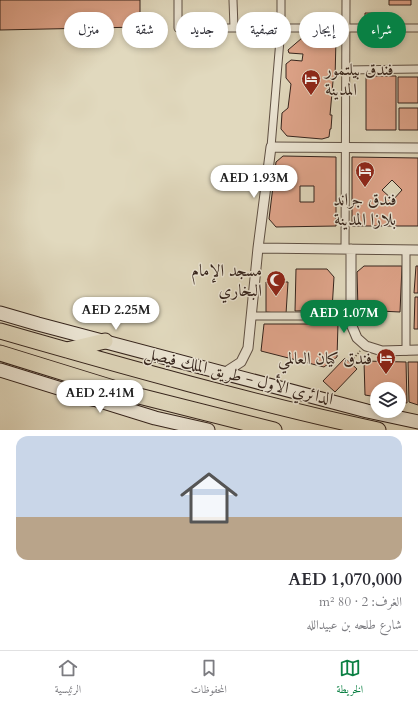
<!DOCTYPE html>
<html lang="ar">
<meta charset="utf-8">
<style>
body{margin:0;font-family:Cardo,Amiri,serif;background:#f2f2f3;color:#2b2b33;direction:rtl;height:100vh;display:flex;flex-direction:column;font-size:15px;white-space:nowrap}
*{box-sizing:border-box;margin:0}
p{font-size:13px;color:#7c7c81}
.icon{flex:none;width:22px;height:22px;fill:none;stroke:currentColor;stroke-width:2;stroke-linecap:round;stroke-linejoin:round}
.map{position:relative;height:430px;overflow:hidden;direction:ltr}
.side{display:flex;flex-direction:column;background:#fff;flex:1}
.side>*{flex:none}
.guide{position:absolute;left:12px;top:12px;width:394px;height:36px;direction:rtl;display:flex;gap:8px}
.buttons{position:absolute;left:370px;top:382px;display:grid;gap:8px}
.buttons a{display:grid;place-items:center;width:36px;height:36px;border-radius:50%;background:#fff;box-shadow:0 2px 6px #0003;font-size:20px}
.price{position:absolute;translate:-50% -34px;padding:0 9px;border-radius:14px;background:#fff;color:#222;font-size:13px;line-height:26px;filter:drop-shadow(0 1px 2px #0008)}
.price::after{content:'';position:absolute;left:50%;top:24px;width:12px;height:9px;margin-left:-6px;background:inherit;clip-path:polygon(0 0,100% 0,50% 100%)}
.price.active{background:#0b8043;color:#fff}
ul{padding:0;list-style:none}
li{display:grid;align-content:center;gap:8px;height:212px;padding:0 16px}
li+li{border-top:1px solid #e1e1e2}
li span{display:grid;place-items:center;height:124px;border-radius:12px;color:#555}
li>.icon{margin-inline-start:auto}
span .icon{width:72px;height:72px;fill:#fffc;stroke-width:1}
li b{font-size:17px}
.pill{padding:0 14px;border-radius:18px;background:#fff;box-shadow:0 2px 6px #0003;font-size:14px;line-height:36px}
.pill.active{background:#0b8043;color:#fff}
.tab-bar{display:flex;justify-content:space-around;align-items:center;height:56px;border-top:1px solid #e1e1e2;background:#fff;font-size:11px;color:#7c7c81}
.tab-bar a{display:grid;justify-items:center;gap:2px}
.tab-bar .active{color:#0b8043}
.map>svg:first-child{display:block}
.building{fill:#dfa48a;stroke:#34231c;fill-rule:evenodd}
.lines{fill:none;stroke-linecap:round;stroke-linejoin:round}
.pedestrian-casing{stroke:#5f5044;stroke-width:9}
.minor-casing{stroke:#5f5044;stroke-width:11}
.secondary-casing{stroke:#34231c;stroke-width:15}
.trunk-casing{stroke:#34231c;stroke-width:17}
.path{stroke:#34231c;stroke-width:1.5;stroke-dasharray:1 2;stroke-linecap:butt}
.pedestrian{stroke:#ece6d5;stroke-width:7}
.minor{stroke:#ece6d5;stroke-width:9}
.secondary{stroke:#ece6d5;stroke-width:13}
.trunk{stroke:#e1d9be;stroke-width:15}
.labels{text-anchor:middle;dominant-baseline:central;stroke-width:3;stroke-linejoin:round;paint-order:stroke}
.poi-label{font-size:17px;fill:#34231c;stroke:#ece6d5;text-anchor:end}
.street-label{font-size:17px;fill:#34231c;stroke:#ece6d5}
</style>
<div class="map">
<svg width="418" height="430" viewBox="0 0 418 430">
<rect width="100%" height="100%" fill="#e1d9be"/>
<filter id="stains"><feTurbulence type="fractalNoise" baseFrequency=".005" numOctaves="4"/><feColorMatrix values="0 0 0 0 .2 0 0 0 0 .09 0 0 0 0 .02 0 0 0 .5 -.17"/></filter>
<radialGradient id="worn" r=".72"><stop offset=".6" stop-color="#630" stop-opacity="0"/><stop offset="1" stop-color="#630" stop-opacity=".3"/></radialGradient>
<path class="building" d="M0,0h140v27l-140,3z
M389,0h22v5h-22z
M365,13h14v5h-14z
M302,38h34l-1,42 -2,1 -3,34h2l-1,14h-1l-1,8 -7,2 -35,-3 -6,-7 1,-16 6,-5 3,-24 -5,-6v-14l5,-4 11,1 1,-7 -14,-1 -1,-3z
M366,76h30v54h-30z
M398,77h20v26h-20z
M399,108h19v22h-19z
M283,156l53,1v69l-60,1 -7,-8 7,-57zM300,186h14v16h-14z
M352,157l66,1v68h-66zM392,180l10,10 -9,10 -11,-10z
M364,266h38l-2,46 -42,-2 -1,-38z
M416,266h2v27h-4z
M296,269h31l7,8 -2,33 -37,1z
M266,282h22l-2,32 -20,-2z
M415,297h3v32h-4z
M264,324h74l-1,33 -13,10 -63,-16z
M345,358l12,11 -22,23 -12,-11z
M364,361l42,1 1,41 -8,-1v-13h-22v8l-12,-2z
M408,362h10v43l-9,-3z"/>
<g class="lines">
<g class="pedestrian-casing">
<path id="pedestrian" d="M178,0v28h240
M233,0l1,28
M346,70l72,-1
M271,147l10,-119v-28
M345,249l1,-249
M406,250v101
M251,316h100"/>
</g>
<g class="minor-casing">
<path id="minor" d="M258,248l160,2
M351,249v75l6,14 9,8 16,5 36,-1
M224,373l17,-11 7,-14 10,-100 13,-101 147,1"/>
</g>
<g class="secondary-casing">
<path id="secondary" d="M0,313l38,11 329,87 51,11
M0,370l155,48 53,12"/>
</g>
<g class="trunk-casing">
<path id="trunk" d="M0,331c125,36 250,71 378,99
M67,350l38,-9
M0,353l139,43 135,34
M92,398l35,-1"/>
</g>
<path class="path" d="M350,363l10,-12"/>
<use href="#pedestrian" class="pedestrian"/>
<use href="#minor" class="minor"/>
<use href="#secondary" class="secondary"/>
<use href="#trunk" class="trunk"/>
</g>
<defs>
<g id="hotel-pin" transform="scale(1)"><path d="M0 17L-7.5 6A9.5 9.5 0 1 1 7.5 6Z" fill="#8f2418" stroke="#ece6d5"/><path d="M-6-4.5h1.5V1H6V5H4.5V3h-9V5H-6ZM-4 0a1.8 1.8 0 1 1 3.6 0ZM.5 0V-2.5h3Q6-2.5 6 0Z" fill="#fff"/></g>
<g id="mosque-pin" transform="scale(1)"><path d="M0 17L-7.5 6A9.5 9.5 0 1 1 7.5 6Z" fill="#8f2418" stroke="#ece6d5"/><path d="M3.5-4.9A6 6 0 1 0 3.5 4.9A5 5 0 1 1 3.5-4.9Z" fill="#fff"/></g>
</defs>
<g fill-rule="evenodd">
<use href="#hotel-pin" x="311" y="79"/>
<use href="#hotel-pin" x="365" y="171"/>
<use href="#mosque-pin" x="276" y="280"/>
<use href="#hotel-pin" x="386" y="358"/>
</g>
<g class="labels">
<g class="poi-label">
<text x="325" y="69" text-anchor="start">فندق بيلتمور<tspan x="325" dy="20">المدينة</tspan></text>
<text x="365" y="199" text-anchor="middle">فندق جراند<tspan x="365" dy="20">بلازا المدينة</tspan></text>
<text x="262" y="270">مسجد الإمام<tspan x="262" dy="20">البخاري</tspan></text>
<text x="372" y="358">فندق كيان العالمي</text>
</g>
<g class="street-label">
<text transform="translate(239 376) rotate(14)">الدائري الأول - طريق الملك فيصل</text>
</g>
</g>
<rect width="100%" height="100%" filter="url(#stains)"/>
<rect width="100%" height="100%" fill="url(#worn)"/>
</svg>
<div class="buttons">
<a><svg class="icon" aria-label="layers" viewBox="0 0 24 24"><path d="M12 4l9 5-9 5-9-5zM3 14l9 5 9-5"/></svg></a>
</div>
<b class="price" style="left:254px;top:199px">AED 1.93M</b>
<b class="price" style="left:116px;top:331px">AED 2.25M</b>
<b class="price active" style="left:344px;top:334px">AED 1.07M</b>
<b class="price" style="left:100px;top:414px">AED 2.41M</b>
<div class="guide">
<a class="pill active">شراء</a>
<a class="pill">إيجار</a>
<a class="pill">تصفية</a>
<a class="pill">جديد</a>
<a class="pill">شقة</a>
<a class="pill">منزل</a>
</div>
</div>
<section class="side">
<ul>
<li><span style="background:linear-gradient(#c9d6e8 65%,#b9a48a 0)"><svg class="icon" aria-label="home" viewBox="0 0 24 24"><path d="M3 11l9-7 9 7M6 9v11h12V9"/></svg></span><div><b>AED 1,070,000</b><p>الغرف: 2 · 80 m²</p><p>شارع طلحه بن عبيدالله</p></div></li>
</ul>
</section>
<nav class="tab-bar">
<a class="active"><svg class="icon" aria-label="map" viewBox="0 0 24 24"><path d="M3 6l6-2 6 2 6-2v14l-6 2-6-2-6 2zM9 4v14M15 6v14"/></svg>الخريطة</a>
<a><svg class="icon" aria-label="saved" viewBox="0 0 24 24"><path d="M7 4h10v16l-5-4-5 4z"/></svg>المحفوظات</a>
<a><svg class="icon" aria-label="home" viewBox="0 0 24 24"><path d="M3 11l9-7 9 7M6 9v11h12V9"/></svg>الرئيسية</a>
</nav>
